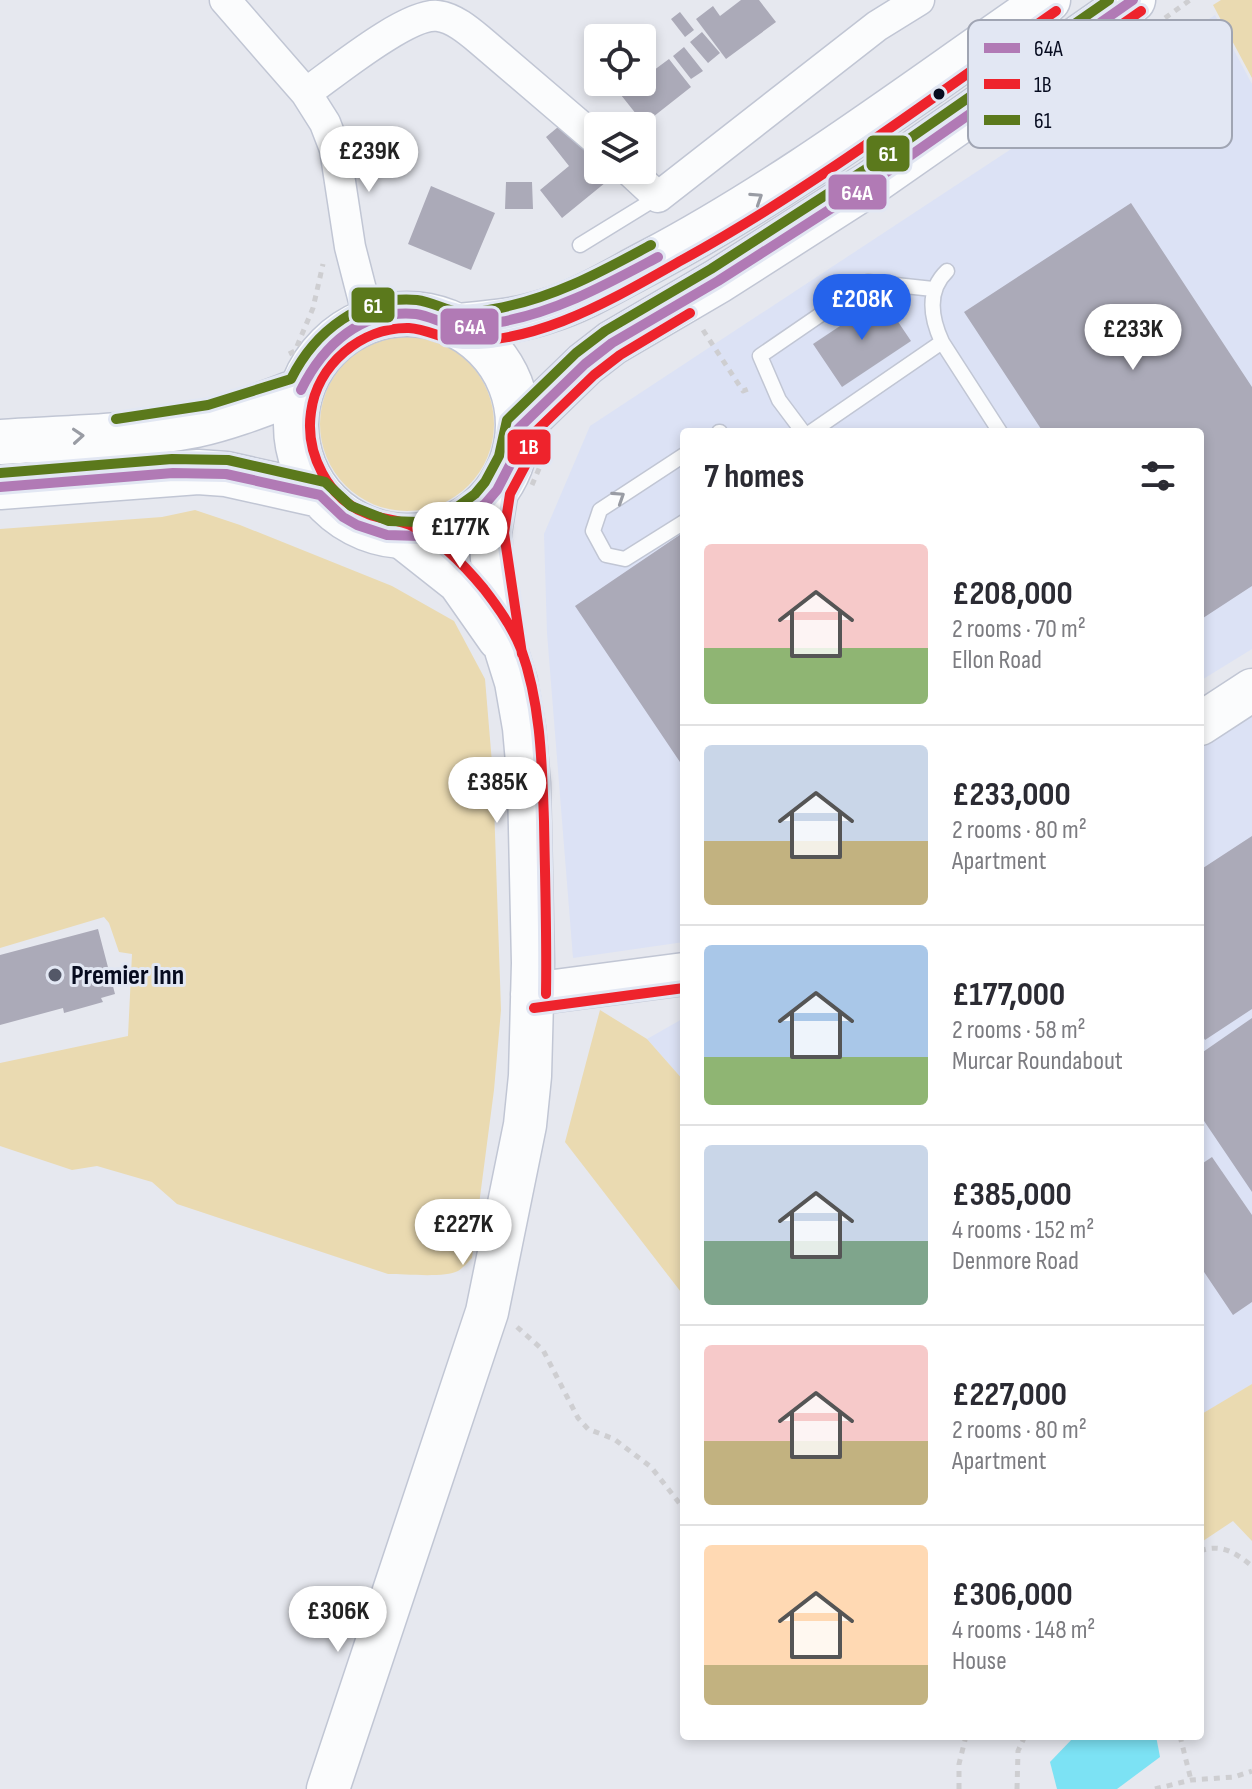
<!DOCTYPE html>
<meta charset="utf-8">
<style>
body{margin:0;font-family:"Sofia Sans Condensed",sans-serif;background:#f7f7f7;color:#2b2b33;height:100vh;display:flex;flex-direction:column;font-size:30px;white-space:nowrap}
*{box-sizing:border-box;margin:0}
p{font-size:26px;color:#7c7c81}
.icon{flex:none;width:44px;height:44px;fill:none;stroke:currentColor;stroke-width:2;stroke-linecap:round;stroke-linejoin:round}
.map{position:relative;flex:1;overflow:hidden}
.details{position:absolute;left:680px;top:428px;width:524px;height:1312px;display:flex;flex-direction:column;background:#fff;border-radius:8px;box-shadow:0 4px 12px #0003}
.details>*{flex:none}
.controls{position:absolute;left:584px;top:24px;display:grid;gap:16px}
.controls a{display:grid;place-items:center;width:72px;height:72px;border-radius:8px;background:#fff;box-shadow:0 4px 12px #0003;font-size:40px}
.price{position:absolute;translate:-50% -68px;padding:0 18px;border-radius:28px;background:#fff;color:#222;font-size:26px;line-height:52px;filter:drop-shadow(0 2px 4px #0008)}
.price::after{content:'';position:absolute;left:50%;top:48px;width:24px;height:18px;margin-left:-12px;background:inherit;clip-path:polygon(0 0,100% 0,50% 100%)}
.price.on{background:#2563eb;color:#fff}
ul{padding:0;list-style:none}
li{display:flex;align-items:center;gap:24px;height:200px;padding:0 24px}
li+li{border-top:2px solid #e1e1e2}
li span{display:grid;place-items:center;flex:none;width:224px;height:160px;border-radius:8px;color:#555}
li>.icon{margin-inline-start:auto}
span .icon{width:96px;height:96px;fill:#fffc;stroke-width:1}
li b{font-size:34px}
h2{display:flex;justify-content:space-between;align-items:center;height:96px;padding:0 24px;font-size:34px}
.map>svg:first-child{display:block}
.built{fill:#dce2f5}
.green{fill:#eadab1}
.water{fill:#7ce2f4}
.building{fill:#abaab8}
.lines{fill:none;stroke-linecap:round;stroke-linejoin:round}
.lane-casing{stroke:#c1c6d4;stroke-width:17}
.street-casing{stroke:#c1c6d4;stroke-width:33}
.secondary-casing{stroke:#c1c6d4;stroke-width:45}
.primary-casing{stroke:#c1c6d4;stroke-width:47}
.path{stroke:#ceced1;stroke-width:5;stroke-dasharray:6 6;stroke-linecap:butt}
.lane{stroke:#fbfcfd;stroke-width:14}
.street{stroke:#fbfcfd;stroke-width:30}
.secondary{stroke:#fbfcfd;stroke-width:42}
.primary{stroke:#fbfcfd;stroke-width:44}
.bus-1-casing{stroke:#e2e7f3;stroke-width:16}
.bus-2-casing{stroke:#e2e7f3;stroke-width:16}
.bus-3-casing{stroke:#e2e7f3;stroke-width:16}
.bus-1{stroke:#b17ab5;stroke-width:10}
.bus-2{stroke:#ee232c;stroke-width:10}
.bus-3{stroke:#5b791c;stroke-width:10}
.oneway{stroke:#999ca4}
.bus-dot{fill:#060b1f;stroke:#e2e7f3;stroke-width:3}
.poi-dot{fill:#545868;stroke:#e2e7f3;stroke-width:3}
.labels{text-anchor:middle;dominant-baseline:central;stroke-width:6;stroke-linejoin:round;paint-order:stroke}
.poi-label{font-size:28px;font-weight:bold;fill:#060b1f;stroke:#e2e7f3;text-anchor:start}
.key{fill:#e2e7f3;stroke:#a0a5b3;stroke-width:2}
.key-label{font-size:22px;fill:#060b1f}
.line-badge{stroke:#e2e7f3;stroke-width:3}
.badge-label{font-size:22px;text-anchor:middle;font-weight:bold;fill:#fff}
</style>
<div class="map">
<svg width="1252" height="1789" viewBox="0 0 1252 1789">
<rect width="100%" height="100%" fill="#e6e8ef"/>
<path class="built" d="M1215,15l37,69v565l-52,32v-249h-516v510l-111,16 -26,-325 -3,-99 46,-108z
M1252,695v689l-52,32v-692z
M684,1018v63l-37,-42z"/>
<path class="green" d="M1221,0h31v78l-39,-73z
M320 424a87 87 0 1 1 174 0a87 87 0 1 1-174 0Z
M195,510l45,15 152,61 62,35 31,58 8,96 8,235 -7,80 -22,168c-4,4 -9,10 -14,13 -13,7 -53,3 -70,3l-211,-70 -25,-22 -55,-16 -25,4 -72,-24v-83l128,-27 4,-82 -13,-2 -10,-29 -5,-6 -104,31v-419l162,-12z
M600,1010l47,29 37,42v215l-119,-154z
M1252,1384v157l-19,-20 -33,22v-128z"/>
<path class="water" d="M1075,1736h81l4,21 -43,32h-60l-7,-27z"/>
<path class="building" d="M741,0h18l17,22 -50,37 -30,-40 17,-13 7,10z
M680,12l14,18 -9,7 -14,-18z
M702,32l18,21 -12,10 -18,-21z
M684,47l19,24 -12,8 -18,-23z
M669,59l22,28 -47,37 -23,-29 21,-13v-3z
M564,122l34,41v7h6l7,8 -49,40 -22,-28 29,-24 -23,-29z
M506,182h26l1,27h-28z
M431,186l64,27 -24,57 -63,-26z
M1131,203l121,184v199l-52,34v-188h-157l-79,-120z
M882,298l29,43 -69,46 -29,-43z
M684,532v236l-109,-162z
M1252,836v173l-47,31 -5,-8v-162z
M98,929l17,65 -14,4 2,4 -39,11 -1,-5 -63,17v-70z
M1252,1018v174l-52,-77v-61z
M1212,1157l40,58v87l-19,13 -33,-49v-101z"/>
<g class="lines">
<g class="lane-casing">
<path id="lane" d="M580,245l78,-48
M942,342c-11,-24 -16,-51 5,-71
M719,432h1
M803,432l-24,-32 -19,-44 108,-74 65,7
M811,432l131,-90 58,90
M684,455l-84,55 -7,21 13,24 19,4 59,-37"/>
</g>
<g class="street-casing">
<path id="street" d="M225,0l81,93 19,30 10,26 15,98 19,74
M306,93c27,-19 102,-81 132,-77 16,2 31,15 43,25l117,100
M629,170l29,27 219,-171 42,-26"/>
</g>
<g class="secondary-casing">
<path id="secondary" d="M402,537l57,45 40,57
M1200,724l52,-34
M532,994l152,-20
M328,1789l159,-477 38,-187 5,-49 3,-113 -4,-179 -5,-56 -8,-46 -10,-32 -14,-91 -2,-26 7,-43"/>
</g>
<g class="primary-casing">
<path id="primary" d="M296 425a111 111 0 1 1 222 0a111 111 0 1 1-222 0Z
M457,326c31,-3 61,-5 90,-15 37,-11 71,-33 104,-50 140,-74 267,-172 397,-261
M518,429l67,-65 27,-21 106,-62 153,-98 262,-183
M0,442c62,-4 136,-5 196,-17 36,-8 70,-22 105,-35
M0,487l198,-15 28,2 94,21"/>
</g>
<path class="path" d="M1165,18l25,-18
M703,330l40,61 8,-3
M289,354l6,-3 18,-43 10,-44
M532,485l12,-28
M517,1327l26,23 35,68 10,11 26,10 37,28 33,42
M1200,1551c21,-8 36,2 52,15
M1180,1736l11,44
M959,1789v-25l7,-28
M1017,1789l1,-38 7,-15
M1155,1789l36,-9 43,-3 18,-6"/>
<use href="#lane" class="lane"/>
<use href="#street" class="street"/>
<use href="#secondary" class="secondary"/>
<use href="#primary" class="primary"/>
<g class="bus-1-casing">
<path id="bus-1" d="M301,390c22,-45 61,-81 115,-76 14,2 27,10 41,12 14,2 29,-1 43,-4 57,-10 107,-38 158,-65
M0,487l173,-14 53,1 94,21 23,22 14,8 30,10 33,1 35,-10 30,-22 12,-14 15,-29 6,-32 67,-65 27,-21 106,-62 153,-98 262,-183"/>
</g>
<g class="bus-2-casing">
<path id="bus-2" d="M1012,101l129,-90
M522,654l-18,-121 6,-39 15,-28 6,-30 63,-61 26,-20 70,-42
M546,994c1,-58 -1,-115 -2,-173 -2,-57 -3,-117 -23,-172 -8,-21 -23,-42 -37,-60 -19,-23 -43,-48 -70,-62 -15,-8 -31,-7 -46,-13 -40,-14 -63,-61 -57,-102 6,-47 50,-85 98,-84 19,1 35,12 54,13 33,1 69,-8 100,-20 41,-16 80,-39 119,-61 131,-72 251,-163 374,-249
M534,1008l150,-20"/>
</g>
<g class="bus-3-casing">
<path id="bus-3" d="M116,419l92,-14 83,-26c24,-48 70,-84 126,-79 14,2 27,9 41,12 12,2 25,-1 36,-3 58,-10 107,-37 157,-64
M0,473l172,-14 56,1 97,22 26,24 38,15 29,1 31,-9 26,-19 10,-12 14,-26 8,-36 69,-67 29,-22 106,-62 152,-98 246,-171"/>
</g>
<use href="#bus-1" class="bus-1"/>
<use href="#bus-2" class="bus-2"/>
<use href="#bus-3" class="bus-3"/>
</g>
<defs><path id="oneway-chevron" d="M-2-3.5L2.5 0L-2 3.5" fill="none" stroke-width="1.6" stroke-linecap="round" stroke-linejoin="round" transform="scale(2)"/></defs>
<g class="oneway">
<use href="#oneway-chevron" transform="translate(757 198) rotate(-33)"/>
<use href="#oneway-chevron" transform="translate(78 436) rotate(-4)"/>
<use href="#oneway-chevron" transform="translate(619 497) rotate(-33)"/>
</g>
<circle class="bus-dot" cx="939" cy="94" r="7"/>
<circle class="poi-dot" cx="55" cy="975" r="8"/>
<g class="labels">
<g class="poi-label">
<text x="71" y="975">Premier Inn</text>
</g>
</g>
<rect x="968" y="20" width="264" height="128" rx="12" class="key"/>
<rect x="984" y="43" width="36" height="10" fill="#b17ab5"/>
<rect x="984" y="79" width="36" height="10" fill="#ee232c"/>
<rect x="984" y="115" width="36" height="10" fill="#5b791c"/>
<g class="key-label">
<text x="1034" y="56">64A</text>
<text x="1034" y="92">1B</text>
<text x="1034" y="128">61</text>
</g>
<g class="line-badge">
<rect x="865" y="134" width="46" height="39" rx="8" fill="#5b791c"/>
<rect x="827" y="173" width="61" height="38" rx="8" fill="#b17ab5"/>
<rect x="350" y="286" width="46" height="38" rx="8" fill="#5b791c"/>
<rect x="439" y="307" width="61" height="39" rx="8" fill="#b17ab5"/>
<rect x="506" y="428" width="46" height="38" rx="8" fill="#ee232c"/>
</g>
<g class="badge-label">
<text x="888" y="161">61</text>
<text x="857" y="200">64A</text>
<text x="373" y="313">61</text>
<text x="470" y="334">64A</text>
<text x="529" y="454">1B</text>
</g>
</svg>
<div class="controls">
<a><svg class="icon" aria-label="locate" viewBox="0 0 24 24"><circle cx="12" cy="12" r="6"/><path d="M12 2v4M12 18v4M2 12h4M18 12h4"/></svg></a>
<a><svg class="icon" aria-label="layers" viewBox="0 0 24 24"><path d="M12 4l9 5-9 5-9-5zM3 14l9 5 9-5"/></svg></a>
</div>
<b class="price" style="left:369px;top:194px">£239K</b>
<b class="price on" style="left:862px;top:342px">£208K</b>
<b class="price" style="left:1133px;top:372px">£233K</b>
<b class="price" style="left:460px;top:570px">£177K</b>
<b class="price" style="left:497px;top:825px">£385K</b>
<b class="price" style="left:463px;top:1267px">£227K</b>
<b class="price" style="left:338px;top:1654px">£306K</b>
<section class="details">
<h2>7 homes<svg class="icon" aria-label="filters" viewBox="0 0 24 24"><path d="M4 7h16M4 17h16"/><circle cx="9" cy="7" r="2"/><circle cx="15" cy="17" r="2"/></svg></h2>
<ul>
<li><span style="background:linear-gradient(#f6c9c9 65%,#8fb573 0)"><svg class="icon" aria-label="home" viewBox="0 0 24 24"><path d="M3 11l9-7 9 7M6 9v11h12V9"/></svg></span><div><b>£208,000</b><p>2 rooms · 70 m²</p><p>Ellon Road</p></div></li>
<li><span style="background:linear-gradient(#c9d6e8 60%,#c2b280 0)"><svg class="icon" aria-label="home" viewBox="0 0 24 24"><path d="M3 11l9-7 9 7M6 9v11h12V9"/></svg></span><div><b>£233,000</b><p>2 rooms · 80 m²</p><p>Apartment</p></div></li>
<li><span style="background:linear-gradient(#a9c7e8 70%,#8fb573 0)"><svg class="icon" aria-label="home" viewBox="0 0 24 24"><path d="M3 11l9-7 9 7M6 9v11h12V9"/></svg></span><div><b>£177,000</b><p>2 rooms · 58 m²</p><p>Murcar Roundabout</p></div></li>
<li><span style="background:linear-gradient(#c9d6e8 60%,#7fa58c 0)"><svg class="icon" aria-label="home" viewBox="0 0 24 24"><path d="M3 11l9-7 9 7M6 9v11h12V9"/></svg></span><div><b>£385,000</b><p>4 rooms · 152 m²</p><p>Denmore Road</p></div></li>
<li><span style="background:linear-gradient(#f6c9c9 60%,#c2b280 0)"><svg class="icon" aria-label="home" viewBox="0 0 24 24"><path d="M3 11l9-7 9 7M6 9v11h12V9"/></svg></span><div><b>£227,000</b><p>2 rooms · 80 m²</p><p>Apartment</p></div></li>
<li><span style="background:linear-gradient(#ffd9b3 75%,#c2b280 0)"><svg class="icon" aria-label="home" viewBox="0 0 24 24"><path d="M3 11l9-7 9 7M6 9v11h12V9"/></svg></span><div><b>£306,000</b><p>4 rooms · 148 m²</p><p>House</p></div></li>
</ul>
</section>
</div>
